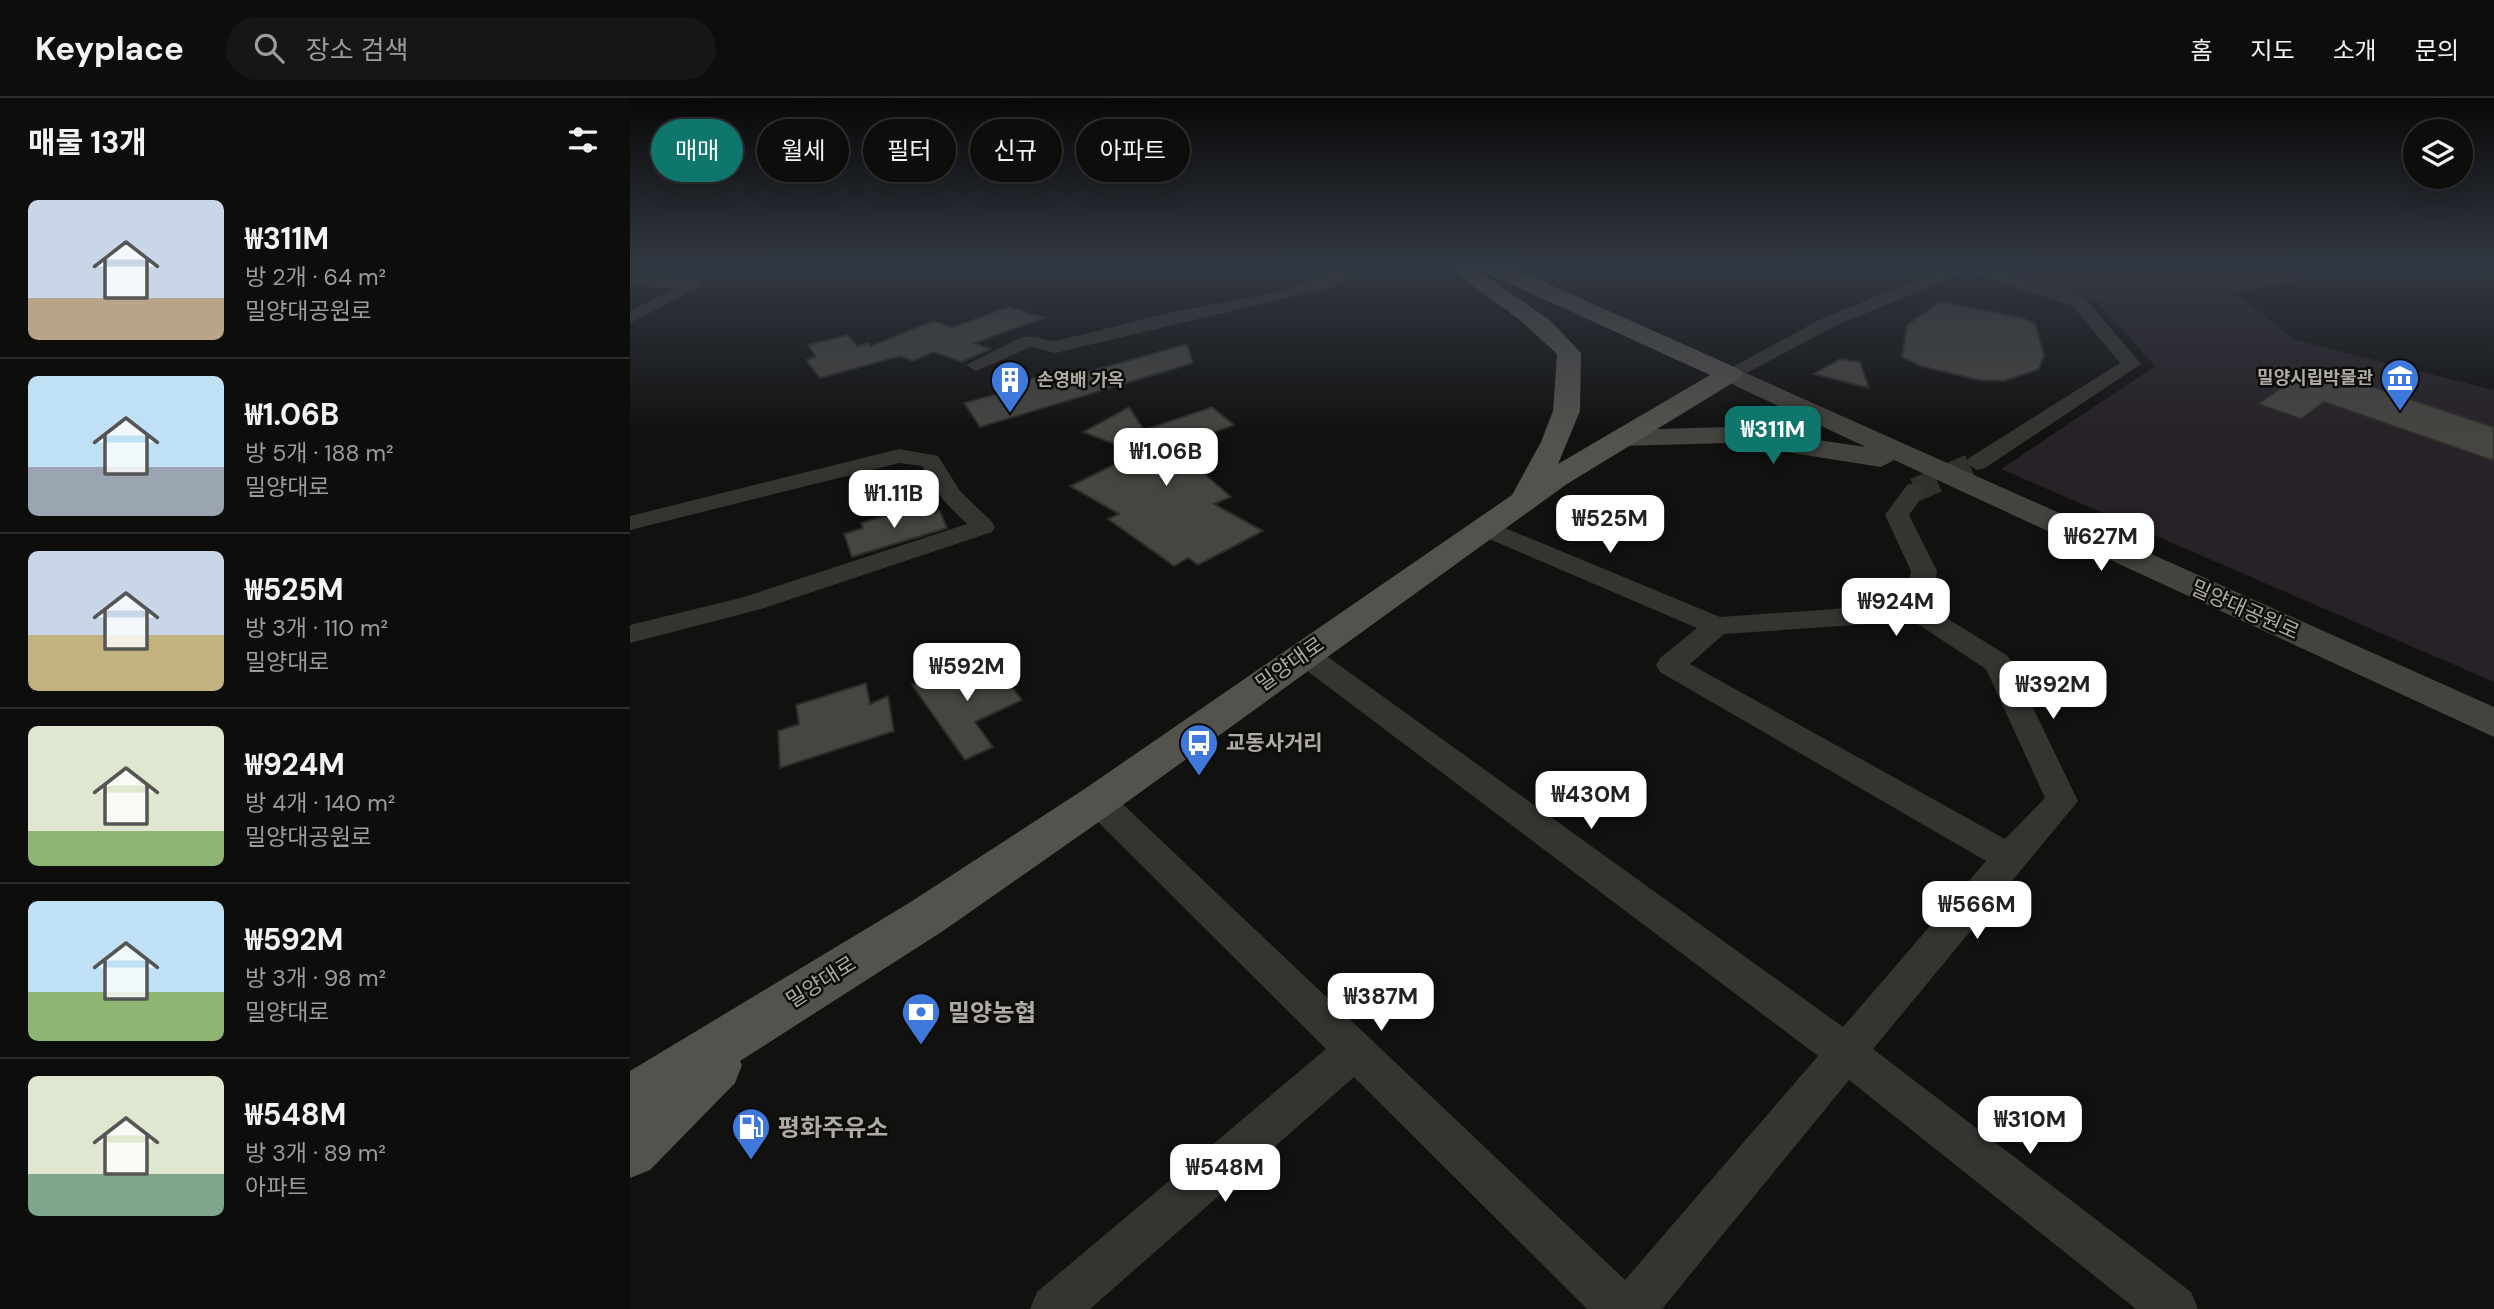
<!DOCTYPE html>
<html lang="ko">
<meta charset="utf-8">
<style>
body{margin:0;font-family:"DM Sans","Noto Sans KR",sans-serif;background:#161615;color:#f1f3f6;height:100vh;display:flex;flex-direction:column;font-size:26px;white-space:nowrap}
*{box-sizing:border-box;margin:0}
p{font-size:23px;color:#9a9c9d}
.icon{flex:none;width:38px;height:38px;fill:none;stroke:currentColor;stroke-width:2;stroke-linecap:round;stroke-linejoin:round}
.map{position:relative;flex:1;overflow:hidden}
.panel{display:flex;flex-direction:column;background:#0d0d0c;width:630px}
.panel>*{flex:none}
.top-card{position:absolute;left:21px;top:21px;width:665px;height:63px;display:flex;gap:14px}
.fabs{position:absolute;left:1773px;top:21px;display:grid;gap:14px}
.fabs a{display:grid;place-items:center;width:70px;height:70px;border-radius:50%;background:#0d0d0c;box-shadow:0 7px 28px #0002,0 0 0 2px #2d2d2d;font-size:35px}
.price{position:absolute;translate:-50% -60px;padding:0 16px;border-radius:14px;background:#fff;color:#222;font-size:23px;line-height:46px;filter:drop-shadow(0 2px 4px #0008)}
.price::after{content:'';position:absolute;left:50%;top:42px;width:21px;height:16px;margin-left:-10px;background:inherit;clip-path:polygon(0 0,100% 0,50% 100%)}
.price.current{background:#0f766e;color:#fff}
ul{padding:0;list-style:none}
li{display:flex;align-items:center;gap:21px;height:175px;padding:0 28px}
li+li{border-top:2px solid #2d2d2d}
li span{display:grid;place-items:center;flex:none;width:196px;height:140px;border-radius:10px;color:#555}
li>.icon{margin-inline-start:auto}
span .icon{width:84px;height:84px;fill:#fffc;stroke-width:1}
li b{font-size:30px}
h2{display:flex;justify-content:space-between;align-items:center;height:84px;padding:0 28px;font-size:30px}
.chip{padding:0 24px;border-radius:32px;background:#0d0d0c;box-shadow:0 7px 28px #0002,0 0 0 2px #2d2d2d;font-size:24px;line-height:63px}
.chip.current{background:#0f766e;color:#fff}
header{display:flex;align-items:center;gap:42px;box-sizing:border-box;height:98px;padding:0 35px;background:#0d0d0c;border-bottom:2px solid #2d2d2d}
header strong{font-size:33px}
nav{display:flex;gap:38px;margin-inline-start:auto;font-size:24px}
.search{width:490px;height:63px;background:#161615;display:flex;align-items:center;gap:18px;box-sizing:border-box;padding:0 24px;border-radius:38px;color:#9a9c9d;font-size:26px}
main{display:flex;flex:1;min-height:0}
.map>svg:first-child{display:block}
.green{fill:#282127}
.building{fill:#464541;stroke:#2c2c2a;stroke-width:2}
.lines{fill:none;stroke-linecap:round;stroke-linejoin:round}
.minor-tunnel{stroke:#31302d;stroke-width:24;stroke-dasharray:24 12;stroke-linecap:butt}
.minor{fill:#353431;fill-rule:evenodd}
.secondary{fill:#45433f;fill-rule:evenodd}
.primary{fill:#54524d;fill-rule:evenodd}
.labels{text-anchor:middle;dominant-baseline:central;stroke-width:5;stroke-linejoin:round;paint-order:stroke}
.far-poi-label{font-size:18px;font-weight:bold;fill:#b0aba2;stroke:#0c0c0b;text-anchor:end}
.street-label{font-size:21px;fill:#b0aba2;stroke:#0c0c0b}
.poi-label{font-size:21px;font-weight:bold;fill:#b0aba2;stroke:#0c0c0b;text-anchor:start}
.near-poi-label{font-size:24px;font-weight:bold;fill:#b0aba2;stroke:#0c0c0b;text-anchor:start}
</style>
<header>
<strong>Keyplace</strong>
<div class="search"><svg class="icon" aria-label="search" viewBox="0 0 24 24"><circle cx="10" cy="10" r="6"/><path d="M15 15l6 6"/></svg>장소 검색</div>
<nav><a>홈</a><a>지도</a><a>소개</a><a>문의</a></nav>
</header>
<main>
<section class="panel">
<h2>매물 13개<svg class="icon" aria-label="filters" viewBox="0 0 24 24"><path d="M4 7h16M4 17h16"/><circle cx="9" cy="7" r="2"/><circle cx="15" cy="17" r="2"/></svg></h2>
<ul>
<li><span style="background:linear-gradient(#c9d6e8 70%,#b9a48a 0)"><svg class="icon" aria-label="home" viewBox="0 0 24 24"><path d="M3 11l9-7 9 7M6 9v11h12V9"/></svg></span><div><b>₩311M</b><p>방 2개 · 64 m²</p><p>밀양대공원로</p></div></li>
<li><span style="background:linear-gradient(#bfe0f5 65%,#9aa5b1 0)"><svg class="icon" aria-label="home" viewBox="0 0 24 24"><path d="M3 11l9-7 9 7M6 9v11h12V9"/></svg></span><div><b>₩1.06B</b><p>방 5개 · 188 m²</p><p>밀양대로</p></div></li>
<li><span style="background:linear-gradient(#c9d6e8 60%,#c2b280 0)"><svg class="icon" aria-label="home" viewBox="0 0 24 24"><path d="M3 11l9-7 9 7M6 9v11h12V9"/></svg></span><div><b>₩525M</b><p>방 3개 · 110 m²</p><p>밀양대로</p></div></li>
<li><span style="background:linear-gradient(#dfe7d0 75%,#8fb573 0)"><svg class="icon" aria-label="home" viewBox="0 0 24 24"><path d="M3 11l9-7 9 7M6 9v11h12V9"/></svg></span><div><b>₩924M</b><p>방 4개 · 140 m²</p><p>밀양대공원로</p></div></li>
<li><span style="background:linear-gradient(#bfe0f5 65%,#8fb573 0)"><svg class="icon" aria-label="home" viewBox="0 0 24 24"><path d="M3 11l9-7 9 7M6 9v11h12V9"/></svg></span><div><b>₩592M</b><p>방 3개 · 98 m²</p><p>밀양대로</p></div></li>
<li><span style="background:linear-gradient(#dfe7d0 70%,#7fa58c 0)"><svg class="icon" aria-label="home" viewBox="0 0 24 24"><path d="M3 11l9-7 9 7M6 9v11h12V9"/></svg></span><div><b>₩548M</b><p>방 3개 · 89 m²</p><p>아파트</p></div></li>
</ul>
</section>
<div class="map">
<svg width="1864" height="1211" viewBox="0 0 1864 1211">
<rect width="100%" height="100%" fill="#111110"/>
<path class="green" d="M1354,167h350l-33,15 -67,13 62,47 198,50v292l-493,-213 154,-103 -58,-65z"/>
<path class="building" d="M1310,204l83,16 12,5 9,32 -5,14 -35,12 -25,-1 -59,-14 -18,-9 5,-32z
M379,209l35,11 -70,25 16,6 -28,13 -28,-10 -22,9 -11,-5 -81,22 -14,-18 10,-3 -8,-12 40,-10 9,11 11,-3 3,3 62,-25 20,6z
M557,246l6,19 -213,64 -16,-24 48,-13 -4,-5 36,-10 5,5 25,-8 3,3z
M1210,261l20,3 9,26 -55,-14z
M1681,268l183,61v34l-170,-59 -23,17 -43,-15z
M499,309l15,23 68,-23 22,18 -42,15 8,6 -24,9 16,8 39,34 -17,7 49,27 -65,34 -10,-7 -14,8 -66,-47 11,-5 -49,-28 68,-33 -55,-21z
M292,407l5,10 13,-4 7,17 -95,29 -8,-23 19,-6 -2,-5z
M358,559l34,43 -47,22 18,25 -28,13 -53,-75 23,-10 3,5z
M236,585l4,21 18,-8 6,35 -114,37 -2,-37 21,-7 -3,-19z"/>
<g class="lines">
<path class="minor-tunnel" d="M1285,392l62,-27"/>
<path class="minor" d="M717,167h21l-35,22 -278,66 -24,-6 -55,24 -10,-6 56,-28c13,-3 25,6 37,3 38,-8 76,-20 114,-28 58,-12 122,-18 174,-47z
M1323,167h27l105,33 56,66 -156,104 -8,2 -11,-7 3,-5 151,-95 -47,-57 -107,-35 -133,56 -96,51h-14l-3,-4 101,-55z
M0,177l64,5 9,5 -73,38v-12l44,-22 -44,-4z
M269,351l39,7 22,35 32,31 3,5 -3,5 -231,77 -131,34v-18l114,-28 223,-73 -24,-24 -21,-34 -23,-3 -269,67v-14z
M1285,385l8,2 4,5 -18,25 28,56 -5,38 76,47 70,145 -205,248 318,243 7,17h-62l-287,-229 -187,229h-75l-233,-232 -264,232h-60l7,-17 289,-243 -240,-239 -4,-9 4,-9 12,-3 12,3 515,488 193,-224 -524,-395 -4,-7 4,-7 10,-2 10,2 529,380 143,-166 -326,-189 -4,-7 4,-7 37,-30 -222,-95 -3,-5 3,-5h18l227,94 186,-13 5,-33 -26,-56 22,-30zM1283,523l73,48 59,129 -40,41 -315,-175 34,-30z"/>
<path class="secondary" d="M1100,268l764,341v30l-600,-277 -13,7 -152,-24 -107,3 -10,-2 -4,-6 4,-6 10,-2 107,-3 137,20 -145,-68 -4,-5 4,-5z"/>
<path class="primary" d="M815,167h25l81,56 30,32 -1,58 -22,53 152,-89 -230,-105 -3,-5h29l233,104 4,5 -4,5 -172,105 -454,328 -170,119 -203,130 2,4 -7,18 -85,87 -20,8v-107l279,-168 174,-113 429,-295 29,-53 12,-31 4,-57 -37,-34z"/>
</g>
<linearGradient id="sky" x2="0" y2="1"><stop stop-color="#090909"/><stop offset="0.5" stop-color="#323842"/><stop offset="1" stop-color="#323842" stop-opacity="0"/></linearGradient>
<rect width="1864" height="337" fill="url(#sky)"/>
<defs>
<g id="museum-pin" transform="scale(2.0125)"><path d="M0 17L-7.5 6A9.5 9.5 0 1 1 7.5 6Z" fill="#3e78da" stroke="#0c0c0b"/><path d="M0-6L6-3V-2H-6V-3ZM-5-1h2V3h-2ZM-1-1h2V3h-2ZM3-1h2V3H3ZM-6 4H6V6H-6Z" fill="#fff"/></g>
<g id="building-pin" transform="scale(2.0125)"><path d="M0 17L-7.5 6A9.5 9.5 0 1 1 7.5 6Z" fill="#3e78da" stroke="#0c0c0b"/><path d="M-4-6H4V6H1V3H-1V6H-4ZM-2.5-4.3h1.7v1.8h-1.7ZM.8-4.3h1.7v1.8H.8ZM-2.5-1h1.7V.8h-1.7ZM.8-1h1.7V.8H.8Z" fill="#fff"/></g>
<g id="bus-pin" transform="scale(2.0125)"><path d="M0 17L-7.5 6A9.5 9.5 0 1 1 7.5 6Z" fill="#3e78da" stroke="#0c0c0b"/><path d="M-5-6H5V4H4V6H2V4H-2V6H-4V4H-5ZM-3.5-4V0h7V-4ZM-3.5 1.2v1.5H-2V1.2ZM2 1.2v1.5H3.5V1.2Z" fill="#fff"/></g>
<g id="bank-pin" transform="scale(2.0125)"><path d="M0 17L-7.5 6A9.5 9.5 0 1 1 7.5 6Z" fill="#3e78da" stroke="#0c0c0b"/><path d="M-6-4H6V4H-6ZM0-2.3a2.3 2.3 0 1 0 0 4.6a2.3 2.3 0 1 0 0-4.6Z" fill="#fff"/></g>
<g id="fuel-pin" transform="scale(2.0125)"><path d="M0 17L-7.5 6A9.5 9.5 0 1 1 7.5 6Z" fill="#3e78da" stroke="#0c0c0b"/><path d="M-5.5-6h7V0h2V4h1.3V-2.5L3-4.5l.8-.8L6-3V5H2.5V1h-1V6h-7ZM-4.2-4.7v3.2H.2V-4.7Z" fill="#fff"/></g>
</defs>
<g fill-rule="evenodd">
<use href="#museum-pin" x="1770" y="280"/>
<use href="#building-pin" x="380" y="282"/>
<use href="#bus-pin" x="569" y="645"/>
<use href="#bank-pin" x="291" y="914"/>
<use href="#fuel-pin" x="121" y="1029"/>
</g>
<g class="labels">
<g class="far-poi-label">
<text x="1743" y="280">밀양시립박물관</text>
<text x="407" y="282" text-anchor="start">손영배 가옥</text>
</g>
<g class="street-label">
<text transform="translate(1615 512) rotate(24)">밀양대공원로</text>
<text transform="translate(660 566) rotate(-35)">밀양대로</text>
<text transform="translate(191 884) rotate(-32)">밀양대로</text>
</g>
<g class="poi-label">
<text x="596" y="645">교동사거리</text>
</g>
<g class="near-poi-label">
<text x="318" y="914">밀양농협</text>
<text x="148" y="1029">평화주유소</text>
</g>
</g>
</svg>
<div class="fabs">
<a><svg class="icon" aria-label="layers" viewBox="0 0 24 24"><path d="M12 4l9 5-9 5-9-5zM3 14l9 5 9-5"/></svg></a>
</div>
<b class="price current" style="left:1143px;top:368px">₩311M</b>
<b class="price" style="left:536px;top:390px">₩1.06B</b>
<b class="price" style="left:264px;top:432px">₩1.11B</b>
<b class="price" style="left:980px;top:457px">₩525M</b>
<b class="price" style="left:1471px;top:475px">₩627M</b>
<b class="price" style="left:1266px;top:540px">₩924M</b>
<b class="price" style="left:337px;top:605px">₩592M</b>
<b class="price" style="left:1423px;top:623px">₩392M</b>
<b class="price" style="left:961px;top:733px">₩430M</b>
<b class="price" style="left:1347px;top:843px">₩566M</b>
<b class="price" style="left:751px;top:935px">₩387M</b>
<b class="price" style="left:1400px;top:1058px">₩310M</b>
<b class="price" style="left:595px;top:1106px">₩548M</b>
<div class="top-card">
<a class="chip current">매매</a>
<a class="chip">월세</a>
<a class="chip">필터</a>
<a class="chip">신규</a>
<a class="chip">아파트</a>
</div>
</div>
</main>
